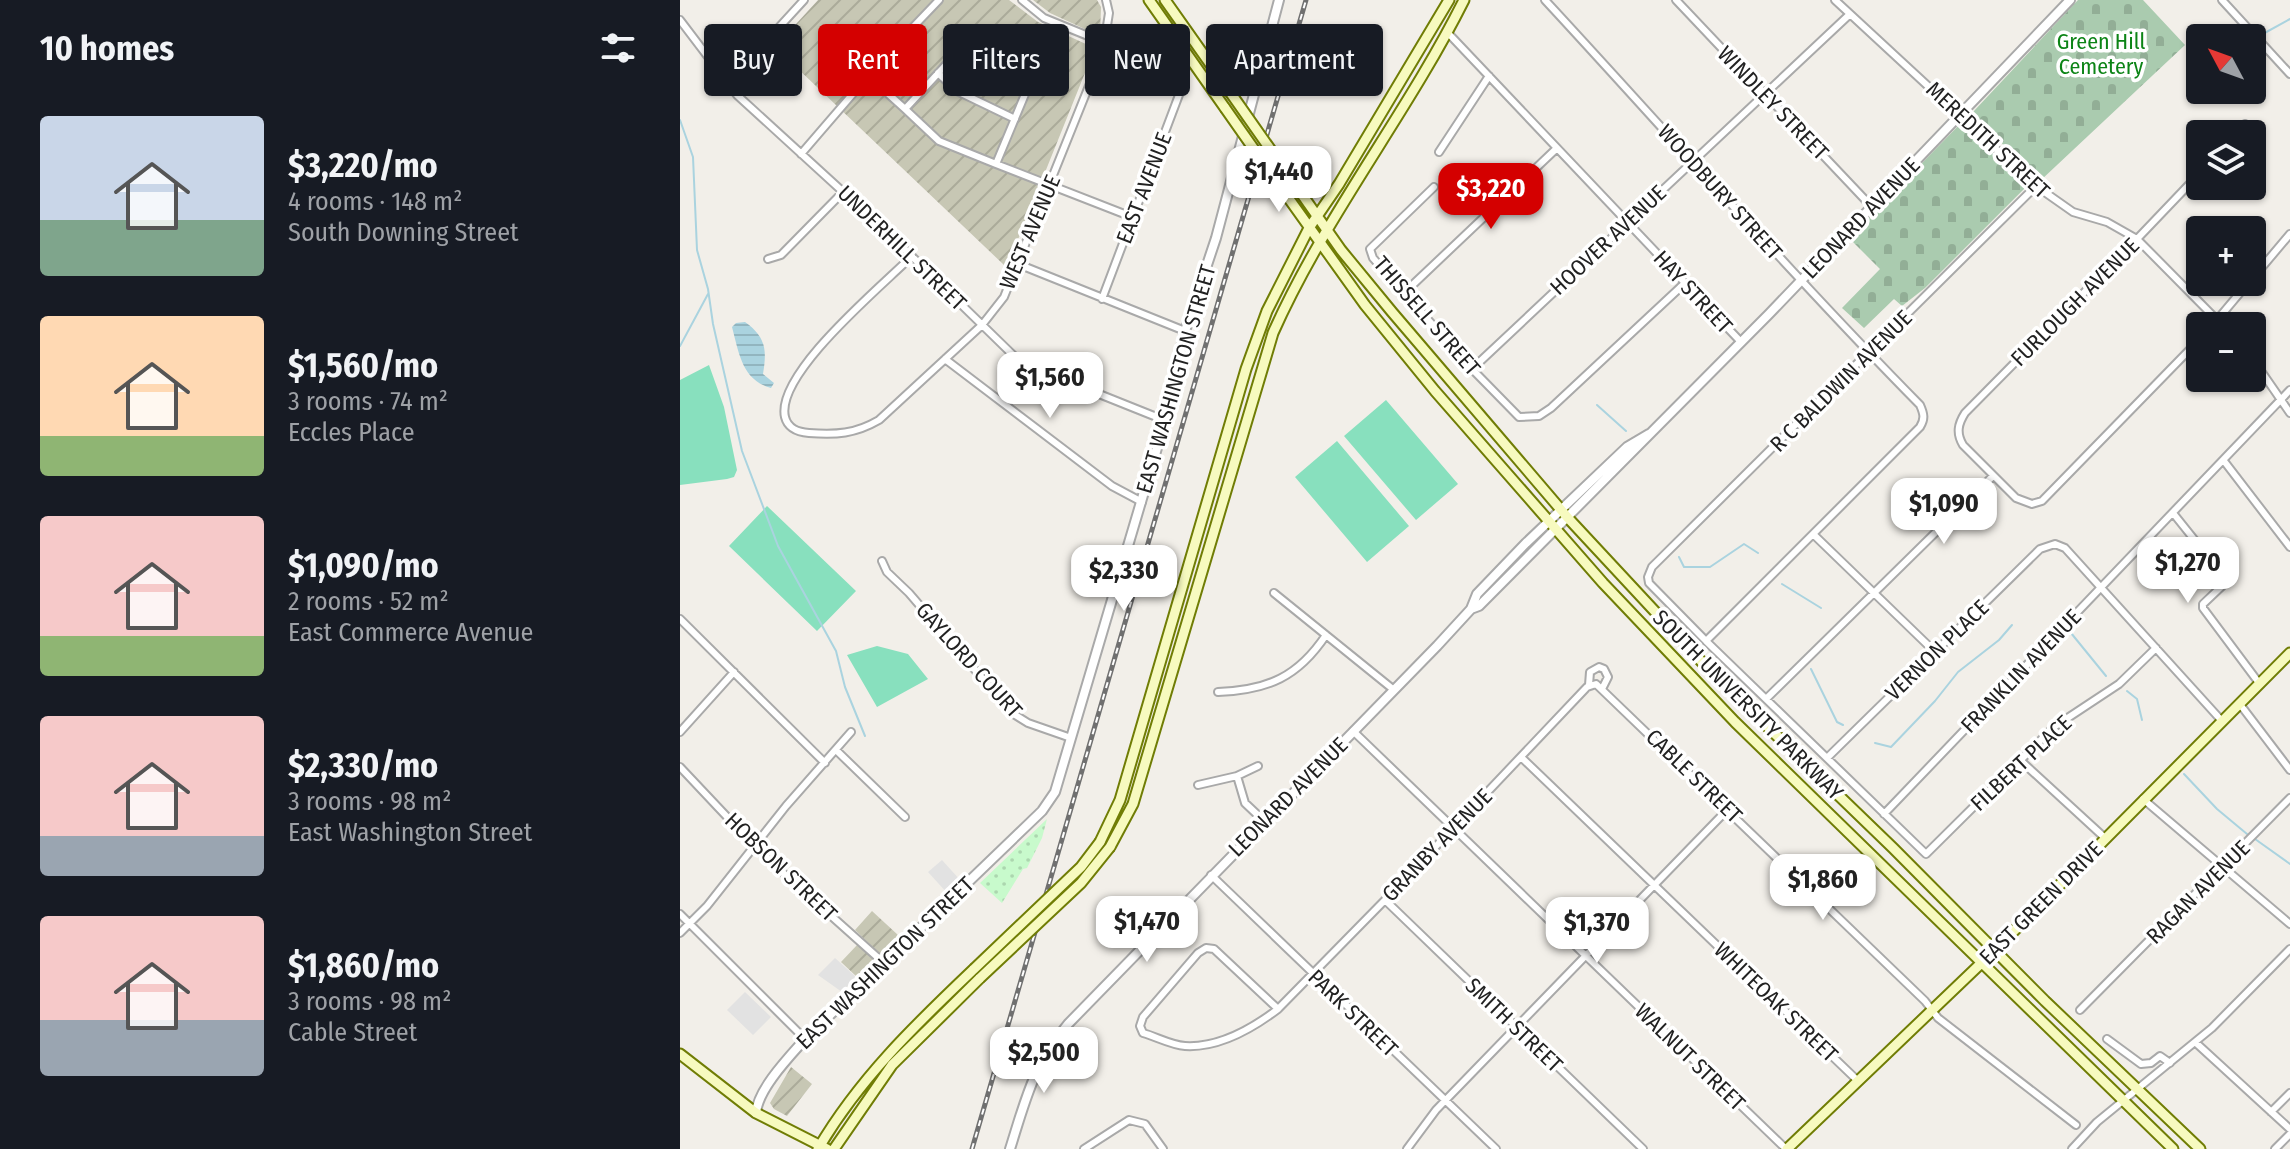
<!DOCTYPE html>
<meta charset="utf-8">
<style>
body{margin:0;font-family:"Fira Sans Condensed",sans-serif;background:#20242c;color:#f1f3f6;height:100vh;display:flex;flex-direction:column;font-size:30px;white-space:nowrap}
*{box-sizing:border-box;margin:0}
p{font-size:26px;color:#9ea1a6}
.icon{flex:none;width:44px;height:44px;fill:none;stroke:currentColor;stroke-width:2;stroke-linecap:round;stroke-linejoin:round}
.map{position:relative;flex:1;overflow:hidden}
.sheet{display:flex;flex-direction:column;background:#171b24;width:680px}
.sheet>*{flex:none}
.guide{position:absolute;left:24px;top:24px;width:760px;height:72px;display:flex;gap:16px}
.needle{width:52px;rotate:311deg}
.tools{position:absolute;left:1506px;top:24px;display:grid;gap:16px}
.tools a{display:grid;place-items:center;width:80px;height:80px;border-radius:8px;background:#171b24;box-shadow:0 2px 6px #0004;font-size:40px}
.price{position:absolute;translate:-50% -68px;padding:0 18px;border-radius:16px;background:#fff;color:#222;font-size:26px;line-height:52px;filter:drop-shadow(0 2px 4px #0008)}
.price::after{content:'';position:absolute;left:50%;top:48px;width:24px;height:18px;margin-left:-12px;background:inherit;clip-path:polygon(0 0,100% 0,50% 100%)}
.price.current{background:#d40000;color:#fff}
ul{padding:0;list-style:none}
li{display:flex;align-items:center;gap:24px;height:200px;padding:0 40px}
li span{display:grid;place-items:center;flex:none;width:224px;height:160px;border-radius:8px;color:#555}
li>.icon{margin-inline-start:auto}
span .icon{width:96px;height:96px;fill:#fffc;stroke-width:1}
li b{font-size:34px}
h2{display:flex;justify-content:space-between;align-items:center;height:96px;padding:0 40px;font-size:34px}
.tag{padding:0 28px;border-radius:8px;background:#171b24;box-shadow:0 2px 6px #0004;font-size:28px;line-height:72px}
.tag.current{background:#d40000;color:#fff}
main{display:flex;flex:1;min-height:0}
.map>svg:first-child{display:block}
.construction{fill:url(#construction-furrows)}
.cemetery{fill:url(#cemetery-stones)}
.park{fill:url(#park-dots)}
.pitch{fill:#88e0be}
.parking{fill:#e2e2e2}
.water{fill:url(#water-rules)}
.lines{fill:none;stroke-linecap:round;stroke-linejoin:round}
.stream{stroke:#aad3df;stroke-width:2}
.minor-casing{stroke:#a9a9a9;stroke-width:10}
.tertiary-casing{stroke:#a9a9a9;stroke-width:12}
.secondary-casing{stroke:#707d05;stroke-width:13}
.minor{stroke:#fff;stroke-width:6}
.tertiary{stroke:#fff;stroke-width:8}
.secondary{stroke:#f7fabf;stroke-width:9}
.rail-casing{stroke:#707070;stroke-width:5}
.rail{stroke:#fff;stroke-width:2;stroke-dasharray:6;stroke-linecap:butt}
.secondary-bridge-casing{stroke:#707d05;stroke-width:13;stroke-linecap:butt}
.secondary-bridge{stroke:#f7fabf;stroke-width:9}
.labels{text-anchor:middle;dominant-baseline:central;stroke-width:7;stroke-linejoin:round;paint-order:stroke}
.park-label{font-size:22px;fill:#0c8416;stroke:#fff}
.street-label{font-size:22px;fill:#222;stroke:#fff}
</style>
<main>
<section class="sheet">
<h2>10 homes<svg class="icon" aria-label="filters" viewBox="0 0 24 24"><path d="M4 7h16M4 17h16"/><circle cx="9" cy="7" r="2"/><circle cx="15" cy="17" r="2"/></svg></h2>
<ul>
<li><span style="background:linear-gradient(#c9d6e8 65%,#7fa58c 0)"><svg class="icon" aria-label="home" viewBox="0 0 24 24"><path d="M3 11l9-7 9 7M6 9v11h12V9"/></svg></span><div><b>$3,220/mo</b><p>4 rooms · 148 m²</p><p>South Downing Street</p></div></li>
<li><span style="background:linear-gradient(#ffd9b3 75%,#8fb573 0)"><svg class="icon" aria-label="home" viewBox="0 0 24 24"><path d="M3 11l9-7 9 7M6 9v11h12V9"/></svg></span><div><b>$1,560/mo</b><p>3 rooms · 74 m²</p><p>Eccles Place</p></div></li>
<li><span style="background:linear-gradient(#f6c9c9 75%,#8fb573 0)"><svg class="icon" aria-label="home" viewBox="0 0 24 24"><path d="M3 11l9-7 9 7M6 9v11h12V9"/></svg></span><div><b>$1,090/mo</b><p>2 rooms · 52 m²</p><p>East Commerce Avenue</p></div></li>
<li><span style="background:linear-gradient(#f6c9c9 75%,#9aa5b1 0)"><svg class="icon" aria-label="home" viewBox="0 0 24 24"><path d="M3 11l9-7 9 7M6 9v11h12V9"/></svg></span><div><b>$2,330/mo</b><p>3 rooms · 98 m²</p><p>East Washington Street</p></div></li>
<li><span style="background:linear-gradient(#f6c9c9 65%,#9aa5b1 0)"><svg class="icon" aria-label="home" viewBox="0 0 24 24"><path d="M3 11l9-7 9 7M6 9v11h12V9"/></svg></span><div><b>$1,860/mo</b><p>3 rooms · 98 m²</p><p>Cable Street</p></div></li>
</ul>
</section>
<div class="map">
<svg width="1610" height="1149" viewBox="0 0 1610 1149">
<defs>
<pattern id="construction-furrows" width="10" height="10" patternUnits="userSpaceOnUse" patternTransform="scale(2)"><rect width="10" height="10" fill="#c7c7b4"/><path d="M-1 1l2-2M0 10L10 0M9 11l2-2" fill="none" stroke="#abab9a"/></pattern>
<pattern id="cemetery-stones" width="16" height="16" patternUnits="userSpaceOnUse" patternTransform="scale(2)"><rect width="16" height="16" fill="#aacbaf"/><path d="M2 7V4a2 2 0 0 1 4 0v3zM10 15v-3a2 2 0 0 1 4 0v3z" fill="#92ae96"/></pattern>
<pattern id="park-dots" width="8" height="8" patternUnits="userSpaceOnUse" patternTransform="scale(2)"><rect width="8" height="8" fill="#c8facc"/><path d="M2 2h.1M6 6h.1" fill="none" stroke="#acd6af" stroke-width="1.8" stroke-linecap="round"/></pattern>
<pattern id="water-rules" width="6" height="5" patternUnits="userSpaceOnUse" patternTransform="scale(2)"><rect width="6" height="5" fill="#aad3df"/><path d="M0 2.5h6" fill="none" stroke="#92b5bf"/></pattern>
</defs>
<rect width="100%" height="100%" fill="#f2efe9"/>
<path class="construction" d="M138,0h191l29,22 50,23 5,8 -78,194 -11,18 -229,-218z
M353,0h64l4,7 -1,29 -50,-23z
M192,911l26,24 -18,19 -25,-24z
M178,944l16,15 -17,18 -16,-15z
M111,1067l21,17 -25,32 -13,-7 -4,-6z"/>
<path class="cemetery" d="M1398,0h65l42,45 -145,136 -67,-66v-3z
M1281,123l66,63 -102,102 -23,18 -8,-7 -30,29 -22,-20 38,-39 -31,-31z"/>
<path class="park" d="M367,819l-5,19 -15,30 -4,1 -21,34 -22,-20z"/>
<path class="pitch" d="M29,365l15,42 13,63 -3,7 -7,2 -47,6v-105z
M706,400l72,84 -42,36 -72,-84z
M657,441l72,85 -42,36 -72,-85z
M87,506l89,85 -39,40 -88,-85z
M197,646l31,8 20,25 -51,28 -30,-52z"/>
<path class="parking" d="M262,860l19,21 -13,13 -20,-22z
M155,958l21,19 -14,15 -24,-17z
M65,992l26,25 -18,18 -26,-25z"/>
<path class="water" d="M65,322c21,15 22,28 18,52l11,9 -3,5c-29,-8 -32,-35 -39,-61l4,-4z"/>
<g class="lines">
<path class="stream" d="M1581,35l29,-16
M0,120l13,37 4,93 11,39 5,35 29,127 36,95 58,105 9,36 20,49
M0,346l28,-52
M917,405l29,26
M999,557l5,10h26l34,-23 14,9
M1102,584l39,24
M1391,633l35,43
M1131,669l26,53 6,3
M1447,691l10,8 5,21
M1195,743l16,4 44,-46 23,-29 41,-32 13,-15
M1504,774l33,35 30,25
M1575,839l35,25"/>
<g class="minor-casing">
<path id="minor" d="M342,0l22,18 120,49 18,20 -80,212
M865,0c125,135 246,274 375,405 4,9 5,14 0,22l-214,214
M996,0l195,206
M1155,0l201,186 37,26 34,10 30,17 86,87
M1542,0l68,74
M0,20l57,75 151,138 126,123 15,10 135,54
M768,33l293,309
M179 74a9 9 0 1 1 18 0a9 9 0 1 1-18 0Z
M194,68l65,-68
M258,73l19,18 58,28
M194,81l31,28
M47,84l77,-84
M1556,134l9,-10
M759,152l50,-76
M121,154l62,-72
M316,164l-57,-23 -34,-32 63,-68 22,-5 32,13 11,17v9l-37,89 136,53
M1520,173l-63,66 -172,174c-7,11 -9,20 -2,32l53,53 16,6 10,-3 158,-162
M1356,186l-384,381 -4,10 1,6 57,58 220,213 128,-127 65,-43 37,-36
M754,187l-64,62 3,9 99,111 47,48 20,-1 12,-8 134,-125
M232,256c-30,30 -137,118 -127,161 3,12 13,15 24,16 27,2 46,1 70,-13l103,-95 22,-28 99,-246 6,-38 -3,-13
M88,259l13,-4 62,-63
M338,264l167,67
M1572,279l38,-45
M724,293l153,-145
M1532,326l37,-44
M1572,358l38,55
M265,359l167,127 30,16
M792,369l378,-355
M1544,461l66,86
M1493,513l52,65 -2,7 -20,19v4l56,75
M1133,534l122,118
M202,561l5,11 22,21 103,120 16,10 43,15
M594,593l120,97
M0,619l145,144
M909,685l1,-13 9,-5 5,2 4,8 -6,12
M538,692c50,-2 80,-15 108,-57
M1086,699l227,-223
M1559,703l51,67
M673,731l433,418
M0,732l54,-60
M156,750l69,67
M841,757l337,324
M1147,758l213,-209 15,-5 10,4 156,172
M1340,760l85,78
M0,767l82,87 123,110
M557,776l8,27 19,18
M518,785l39,-9 21,-10
M1463,799l147,125
M1204,814l406,-424
M531,875l285,274
M705,900l258,249
M0,914l125,125
M0,933l27,-27 79,-100 65,-74
M598,1009c-25,19 -60,39 -93,37 -14,-1 -28,-9 -42,-13l-3,-7 3,-9 55,-64 8,-5 8,1 64,60 107,-109 202,-213 9,-3 329,317 13,17 138,107
M1400,1010l210,-212
M1427,1039l34,25 10,-1 9,-7 10,7
M1515,1042l95,87
M1591,1112l19,-19
M404,1149l45,-29 16,4 18,25
M727,1149l29,-39 292,-301
M1392,1149l25,-27 115,-94 78,-79
M1595,1149l15,-15"/>
</g>
<g class="tertiary-casing">
<path id="tertiary" d="M791,609l8,-3 290,-292 301,-314
M76,1113c2,-24 33,-56 49,-74l237,-228 13,-19 102,-344 28,-117 31,-93 63,-238
M330,1149c16,-51 23,-83 58,-125l369,-378 34,-37 6,-15 49,-51 101,-96 22,-13"/>
</g>
<g class="secondary-casing">
<path id="secondary" d="M469,0l76,108
M485,0l65,92
M602,166l59,84 51,62 176,206 146,157 179,173 152,153 155,148
M597,182l88,123 70,86 168,192 132,139 438,427
M420,842l20,-42 126,-431 21,-58 42,-83 30,-44 110,-184
M430,847l23,-43 140,-471c52,-117 134,-219 191,-333
M0,1054l76,59 71,36
M138,1149c41,-70 97,-124 156,-180
M154,1149l58,-84 88,-87
M1107,1149l208,-199 295,-297"/>
</g>
<use href="#minor" class="minor"/>
<use href="#tertiary" class="tertiary"/>
<use href="#secondary" class="secondary"/>
<g class="rail-casing">
<path id="rail" d="M292,1149l334,-1149"/>
</g>
<use href="#rail" class="rail"/>
<g class="secondary-bridge-casing">
<path id="secondary-bridge" d="M550,92l52,74
M545,108l52,74
M294,969l107,-102 19,-25
M300,978l101,-95 29,-36"/>
</g>
<use href="#secondary-bridge" class="secondary-bridge"/>
</g>
<g class="labels">
<g class="park-label">
<text x="1421" y="41">Green Hill<tspan x="1421" dy="25">Cemetery</tspan></text>
</g>
<g class="street-label">
<text transform="translate(1093 103) rotate(46)">WINDLEY STREET</text>
<text transform="translate(1308 140) rotate(43)">MEREDITH STREET</text>
<text transform="translate(464 188) rotate(-69)">EAST AVENUE</text>
<text transform="translate(1040 192) rotate(48)">WOODBURY STREET</text>
<text transform="translate(1181 218) rotate(-46)">LEONARD AVENUE</text>
<text transform="translate(350 232) rotate(-67)">WEST AVENUE</text>
<text transform="translate(928 240) rotate(-43)">HOOVER AVENUE</text>
<text transform="translate(222 248) rotate(44)">UNDERHILL STREET</text>
<text transform="translate(1013 292) rotate(47)">HAY STREET</text>
<text transform="translate(1395 302) rotate(-45)">FURLOUGH AVENUE</text>
<text transform="translate(747 316) rotate(49)">THISSELL STREET</text>
<text transform="translate(496 379) rotate(-74)">EAST WASHINGTON STREET</text>
<text transform="translate(1161 381) rotate(-45)">R C BALDWIN AVENUE</text>
<text transform="translate(1257 650) rotate(-44)">VERNON PLACE</text>
<text transform="translate(289 660) rotate(48)">GAYLORD COURT</text>
<text transform="translate(1341 671) rotate(-46)">FRANKLIN AVENUE</text>
<text transform="translate(1068 705) rotate(45)">SOUTH UNIVERSITY PARKWAY</text>
<text transform="translate(1341 763) rotate(-43)">FILBERT PLACE</text>
<text transform="translate(1014 776) rotate(44)">CABLE STREET</text>
<text transform="translate(608 797) rotate(-45)">LEONARD AVENUE</text>
<text transform="translate(757 845) rotate(-46)">GRANBY AVENUE</text>
<text transform="translate(101 867) rotate(44)">HOBSON STREET</text>
<text transform="translate(1518 892) rotate(-45)">RAGAN AVENUE</text>
<text transform="translate(1361 903) rotate(-45)">EAST GREEN DRIVE</text>
<text transform="translate(205 963) rotate(-44)">EAST WASHINGTON STREET</text>
<text transform="translate(1096 1002) rotate(44)">WHITEOAK STREET</text>
<text transform="translate(673 1013) rotate(44)">PARK STREET</text>
<text transform="translate(834 1025) rotate(44)">SMITH STREET</text>
<text transform="translate(1010 1057) rotate(44)">WALNUT STREET</text>
</g>
</g>
</svg>
<div class="tools">
<a><svg class="needle" viewBox="-14 -14 28 28"><path d="M0-13l5 13h-10z" fill="#e53935"/><path d="M0 13l5-13h-10z" fill="#9ea1a6"/></svg></a>
<a><svg class="icon" aria-label="layers" viewBox="0 0 24 24"><path d="M12 4l9 5-9 5-9-5zM3 14l9 5 9-5"/></svg></a>
<a>+</a>
<a>−</a>
</div>
<b class="price" style="left:599px;top:214px">$1,440</b>
<b class="price current" style="left:811px;top:231px">$3,220</b>
<b class="price" style="left:370px;top:420px">$1,560</b>
<b class="price" style="left:1264px;top:546px">$1,090</b>
<b class="price" style="left:1508px;top:605px">$1,270</b>
<b class="price" style="left:444px;top:613px">$2,330</b>
<b class="price" style="left:1143px;top:922px">$1,860</b>
<b class="price" style="left:467px;top:964px">$1,470</b>
<b class="price" style="left:917px;top:965px">$1,370</b>
<b class="price" style="left:364px;top:1095px">$2,500</b>
<div class="guide">
<a class="tag">Buy</a>
<a class="tag current">Rent</a>
<a class="tag">Filters</a>
<a class="tag">New</a>
<a class="tag">Apartment</a>
</div>
</div>
</main>
